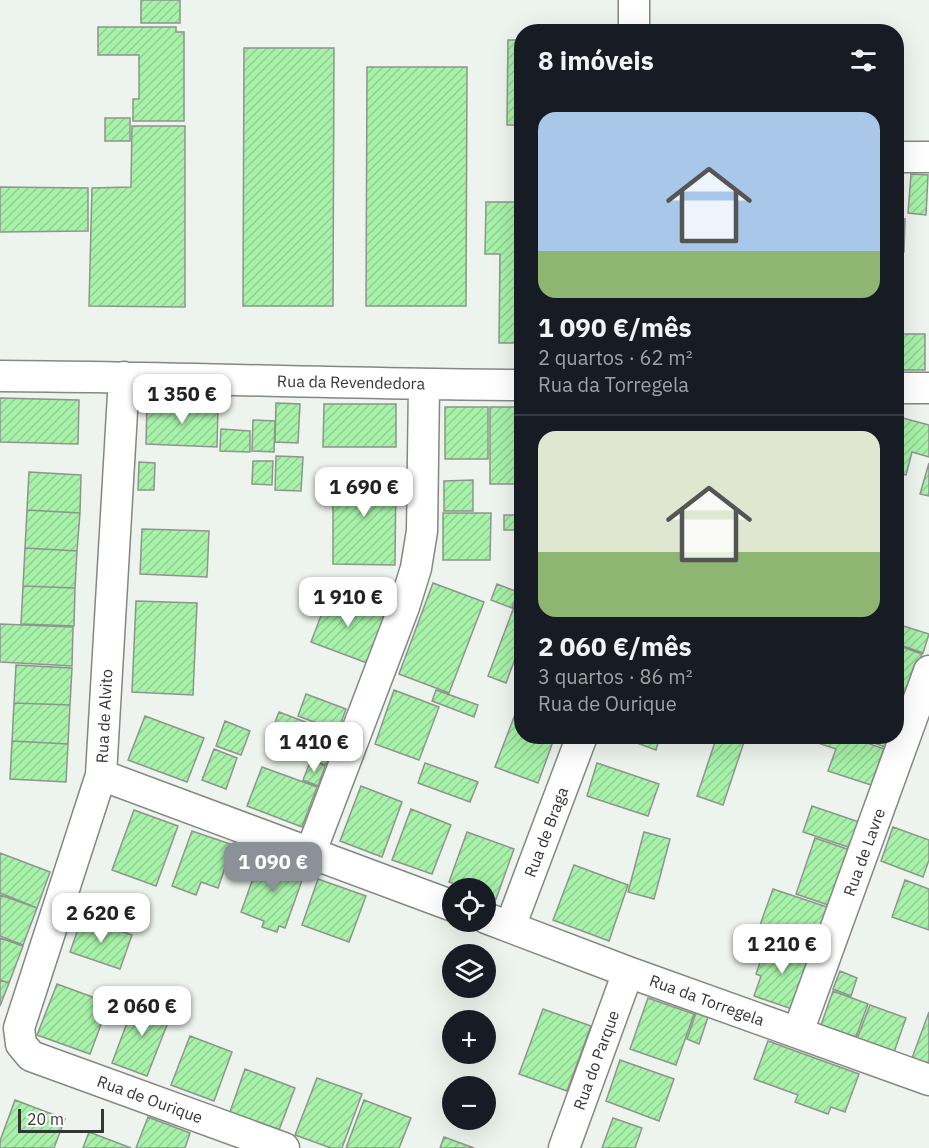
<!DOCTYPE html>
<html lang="pt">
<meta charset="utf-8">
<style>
body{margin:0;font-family:"IBM Plex Sans",sans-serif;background:#20242c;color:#f1f3f6;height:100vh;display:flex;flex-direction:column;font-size:22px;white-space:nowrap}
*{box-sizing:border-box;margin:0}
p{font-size:20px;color:#9ea1a6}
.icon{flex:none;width:33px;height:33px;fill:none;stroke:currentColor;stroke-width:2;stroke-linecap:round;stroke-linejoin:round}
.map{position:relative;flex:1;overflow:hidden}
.details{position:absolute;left:514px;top:24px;width:390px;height:720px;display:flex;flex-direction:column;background:#171b24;border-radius:24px;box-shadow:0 6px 24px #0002}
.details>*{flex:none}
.tools{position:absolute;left:442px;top:878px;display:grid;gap:12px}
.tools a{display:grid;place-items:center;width:54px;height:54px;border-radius:50%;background:#171b24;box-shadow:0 6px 24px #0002;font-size:30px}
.scale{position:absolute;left:18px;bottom:15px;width:86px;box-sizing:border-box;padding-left:6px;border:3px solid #343634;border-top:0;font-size:16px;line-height:21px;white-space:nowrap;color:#343634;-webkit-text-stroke:4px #fff;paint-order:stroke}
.price{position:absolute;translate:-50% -51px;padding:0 14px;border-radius:12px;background:#fff;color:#222;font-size:20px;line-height:39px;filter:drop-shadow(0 2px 3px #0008)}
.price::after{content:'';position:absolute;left:50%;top:36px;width:18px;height:14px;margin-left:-9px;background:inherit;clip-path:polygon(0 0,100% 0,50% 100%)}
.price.active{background:#8c9099;color:#fff}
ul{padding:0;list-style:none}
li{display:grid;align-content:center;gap:12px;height:318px;padding:0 24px}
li+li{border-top:2px solid #363941}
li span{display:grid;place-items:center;height:186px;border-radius:18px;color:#555}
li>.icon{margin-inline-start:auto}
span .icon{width:108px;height:108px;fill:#fffc;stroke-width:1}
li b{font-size:26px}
h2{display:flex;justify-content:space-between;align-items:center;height:72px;padding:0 24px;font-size:26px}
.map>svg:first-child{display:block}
.building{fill:url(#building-hatch);stroke:#8f948f;stroke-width:1.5}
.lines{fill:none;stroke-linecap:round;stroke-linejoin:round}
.minor-casing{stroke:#838883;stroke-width:33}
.minor{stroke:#fff;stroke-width:30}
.labels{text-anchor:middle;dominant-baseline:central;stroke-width:5;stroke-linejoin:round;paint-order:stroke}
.street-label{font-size:16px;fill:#343634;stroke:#fff}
</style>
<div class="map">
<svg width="929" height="1148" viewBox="0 0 929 1148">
<defs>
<pattern id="building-hatch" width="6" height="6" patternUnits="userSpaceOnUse" patternTransform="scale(1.5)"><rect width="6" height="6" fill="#a7f1a9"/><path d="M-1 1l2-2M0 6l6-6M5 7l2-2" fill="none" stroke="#90cf92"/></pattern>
</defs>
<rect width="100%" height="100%" fill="#edf3ed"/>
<path class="building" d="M141,0h39v23h-39z
M98,27h78v5h8v89h-51v-22h6v-44h-41z
M508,40h14v85h-15z
M244,48h90l-1,258h-90z
M367,67h100l-1,239h-100z
M105,118h25v23h-25z
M132,126h53v181l-96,-1 3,-118 39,-1z
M911,174l17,1 -2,40 -18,-2z
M0,187l88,1v43l-88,1z
M486,202h36v141h-23l1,-89h-15z
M897,218l8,1 -1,33h-7z
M897,295h4v25h-4z
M897,334h28v36h-28z
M0,398l79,2 -1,44 -78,-2z
M276,403l24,1 -2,39 -23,-1z
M147,404l71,3 -1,40 -71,-3z
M324,404h72v43h-73z
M445,407h43v52h-43z
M490,407h32v77h-32z
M903,418l26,7v32l-17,-5 -6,23 -9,-2v-45l3,1z
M253,420l22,1 -1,31 -22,-1z
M221,429l29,2v21l-30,-1z
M276,456l27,1 -2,34 -26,-1z
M253,461h20l-1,24 -20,-1z
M139,462l16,1 -1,27h-16z
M929,463v33l-9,-2z
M29,472l52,3 -1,38 -53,-3z
M333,472h63l-1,93 -62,-1z
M473,480v31h-29v-30z
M27,510l53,3 -3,38 -52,-3z
M443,513h48l-1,47h-47z
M504,515h18v15h-18z
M142,529l67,2 -2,46 -67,-3z
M25,548l52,3 -2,37 -52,-2z
M433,583l51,19 -35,91 -50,-19z
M497,584l21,8 -6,16 -21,-8z
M23,586l52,2 -1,38 -53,-2z
M330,592l56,21 -19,50 -56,-21z
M136,601l61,2 -4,92 -61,-3z
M514,607l8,3v30l-16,43 -18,-7z
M0,624l73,3 -1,39 -72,-4z
M897,624l32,10 -6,19 -26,-9z
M897,645l25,9 -13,39 -12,-4z
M16,665l56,3 -2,37 -56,-2z
M394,690l45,17 -20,53 -44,-16z
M436,690l42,15 -4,12 -42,-16z
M306,694l40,15 -8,22 -40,-15z
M522,696v40h33l-17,47 -43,-16z
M14,703l56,2 -2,39 -56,-3z
M279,712l58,22 -11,31 -59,-22z
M145,716l59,22 -17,44 -59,-22z
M225,721l25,10 -9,24 -25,-9z
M618,736h42l-4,14z
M717,736h29l-23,69 -26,-9z
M820,736h28l36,13 -13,36 -43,-14 8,-22 -18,-6z
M855,736h34l-4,11z
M12,741l56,3 -2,38 -56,-3z
M214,749l23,9 -11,31 -24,-9z
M311,760l14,6 -7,20 -15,-6z
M425,763l53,19 -8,20 -52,-19z
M597,763l62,21 -11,32 -61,-20z
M262,767l55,20 -15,40 -55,-21z
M361,786l41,16 -20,55 -42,-16z
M812,806l47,16 -8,26 -48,-16z
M411,809l40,16 -19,49 -40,-14z
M134,810l44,16 -22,60 -44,-16z
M893,827l36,13v20l-6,17 -42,-16z
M192,831l41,14 -15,43 -17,-6 -5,13 -24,-9z
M467,832l47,17 -18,50 -10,-3v-8h-20l-17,-6z
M644,832l26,7 -16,60 -26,-7z
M815,838l35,12 -19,56 -35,-12z
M0,853l50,19 -13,36 -37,-15z
M261,856l44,16 -20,56 -6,-2 -2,6 -15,-5 2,-6 -23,-9z
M574,865l54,20 -19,56 -56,-21z
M318,879l48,17 -17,46 -47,-17z
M905,880l24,9v41l-37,-13z
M773,889l57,19 -16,48 -58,-20z
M0,895l37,13 -14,37 -23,-9z
M82,918l50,17 -12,34 -50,-17z
M0,938l23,8 -14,37 -9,-3z
M767,942l46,15 -18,53 -41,-14 7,-20 -5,-2z
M840,971l17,7 -6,18 -18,-7z
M0,980l9,3 -9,23z
M57,984l52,19 -19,51 -53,-19z
M833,991l35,13 -12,33 -35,-12z
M648,998l46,16 -18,51 -46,-16z
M136,999l36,13 -25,64 -35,-13z
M870,1005l36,13 -12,34 -37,-13z
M543,1009l48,17 -24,65 -48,-17z
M929,1012v52l-17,-6z
M696,1013l12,4 -9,27 -12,-5z
M190,1036l42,16 -18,49 -43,-16z
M768,1041l91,33 -14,38 -14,-5 -3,7 -33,-12 3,-7 -44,-16z
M620,1060l54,19 -15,42 -53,-20z
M245,1069l50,19 -16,42 -49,-18z
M317,1078l45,16 -20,54h-11l-36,-13z
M15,1100l50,19 -11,29h-54v-7z
M364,1100l47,18 -12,30h-53z
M148,1117l42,16 -5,15h-49z
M613,1118l29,10 -7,20h-33z
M89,1132l42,16h-48z
M444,1137l30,11h-34z"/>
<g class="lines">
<g class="minor-casing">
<path id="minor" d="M634,32v-32
M897,157h32
M0,376c174,1 348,8 522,9
M124,377l-23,398 -82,253 2,16 10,12 253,92
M897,388h32
M101,775l352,131
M310,854l94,-247 12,-39 6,-37 2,-146
M486,918l142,54 301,108
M510,927l72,-191
M798,1032l131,-361
M564,1148l64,-176"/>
</g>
<use href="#minor" class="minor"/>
</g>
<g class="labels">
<g class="street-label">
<text transform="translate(351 382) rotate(1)">Rua da Revendedora</text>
<text transform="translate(104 716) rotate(-87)">Rua de Alvito</text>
<text transform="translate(546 832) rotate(-69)">Rua de Braga</text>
<text transform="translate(864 852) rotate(-70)">Rua de Lavre</text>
<text transform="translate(707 1000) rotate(20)">Rua da Torregela</text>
<text transform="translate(596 1060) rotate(-70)">Rua do Parque</text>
<text transform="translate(150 1099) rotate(20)">Rua de Ourique</text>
</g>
</g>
</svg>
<div class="tools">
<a><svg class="icon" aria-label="locate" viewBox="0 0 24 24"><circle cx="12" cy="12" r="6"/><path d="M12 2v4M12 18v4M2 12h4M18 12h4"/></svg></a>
<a><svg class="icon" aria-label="layers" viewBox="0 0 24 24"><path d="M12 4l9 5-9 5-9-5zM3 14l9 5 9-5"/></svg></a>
<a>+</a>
<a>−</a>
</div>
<div class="scale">20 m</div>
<b class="price" style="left:182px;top:425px">1 350 €</b>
<b class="price" style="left:364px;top:518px">1 690 €</b>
<b class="price" style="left:348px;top:628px">1 910 €</b>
<b class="price" style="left:314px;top:773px">1 410 €</b>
<b class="price active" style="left:273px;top:893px">1 090 €</b>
<b class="price" style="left:101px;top:944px">2 620 €</b>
<b class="price" style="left:782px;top:975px">1 210 €</b>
<b class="price" style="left:142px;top:1037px">2 060 €</b>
<section class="details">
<h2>8 imóveis<svg class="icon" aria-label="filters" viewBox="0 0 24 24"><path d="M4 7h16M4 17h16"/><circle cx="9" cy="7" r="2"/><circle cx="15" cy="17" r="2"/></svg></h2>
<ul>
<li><span style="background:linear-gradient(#a9c7e8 75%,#8fb573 0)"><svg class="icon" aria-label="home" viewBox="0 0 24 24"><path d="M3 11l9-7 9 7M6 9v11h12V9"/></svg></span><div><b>1 090 €/mês</b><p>2 quartos · 62 m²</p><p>Rua da Torregela</p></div></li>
<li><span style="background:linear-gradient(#dfe7d0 65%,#8fb573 0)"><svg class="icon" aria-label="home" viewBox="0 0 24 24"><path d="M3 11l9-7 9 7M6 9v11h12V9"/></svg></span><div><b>2 060 €/mês</b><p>3 quartos · 86 m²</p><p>Rua de Ourique</p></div></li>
</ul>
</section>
</div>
